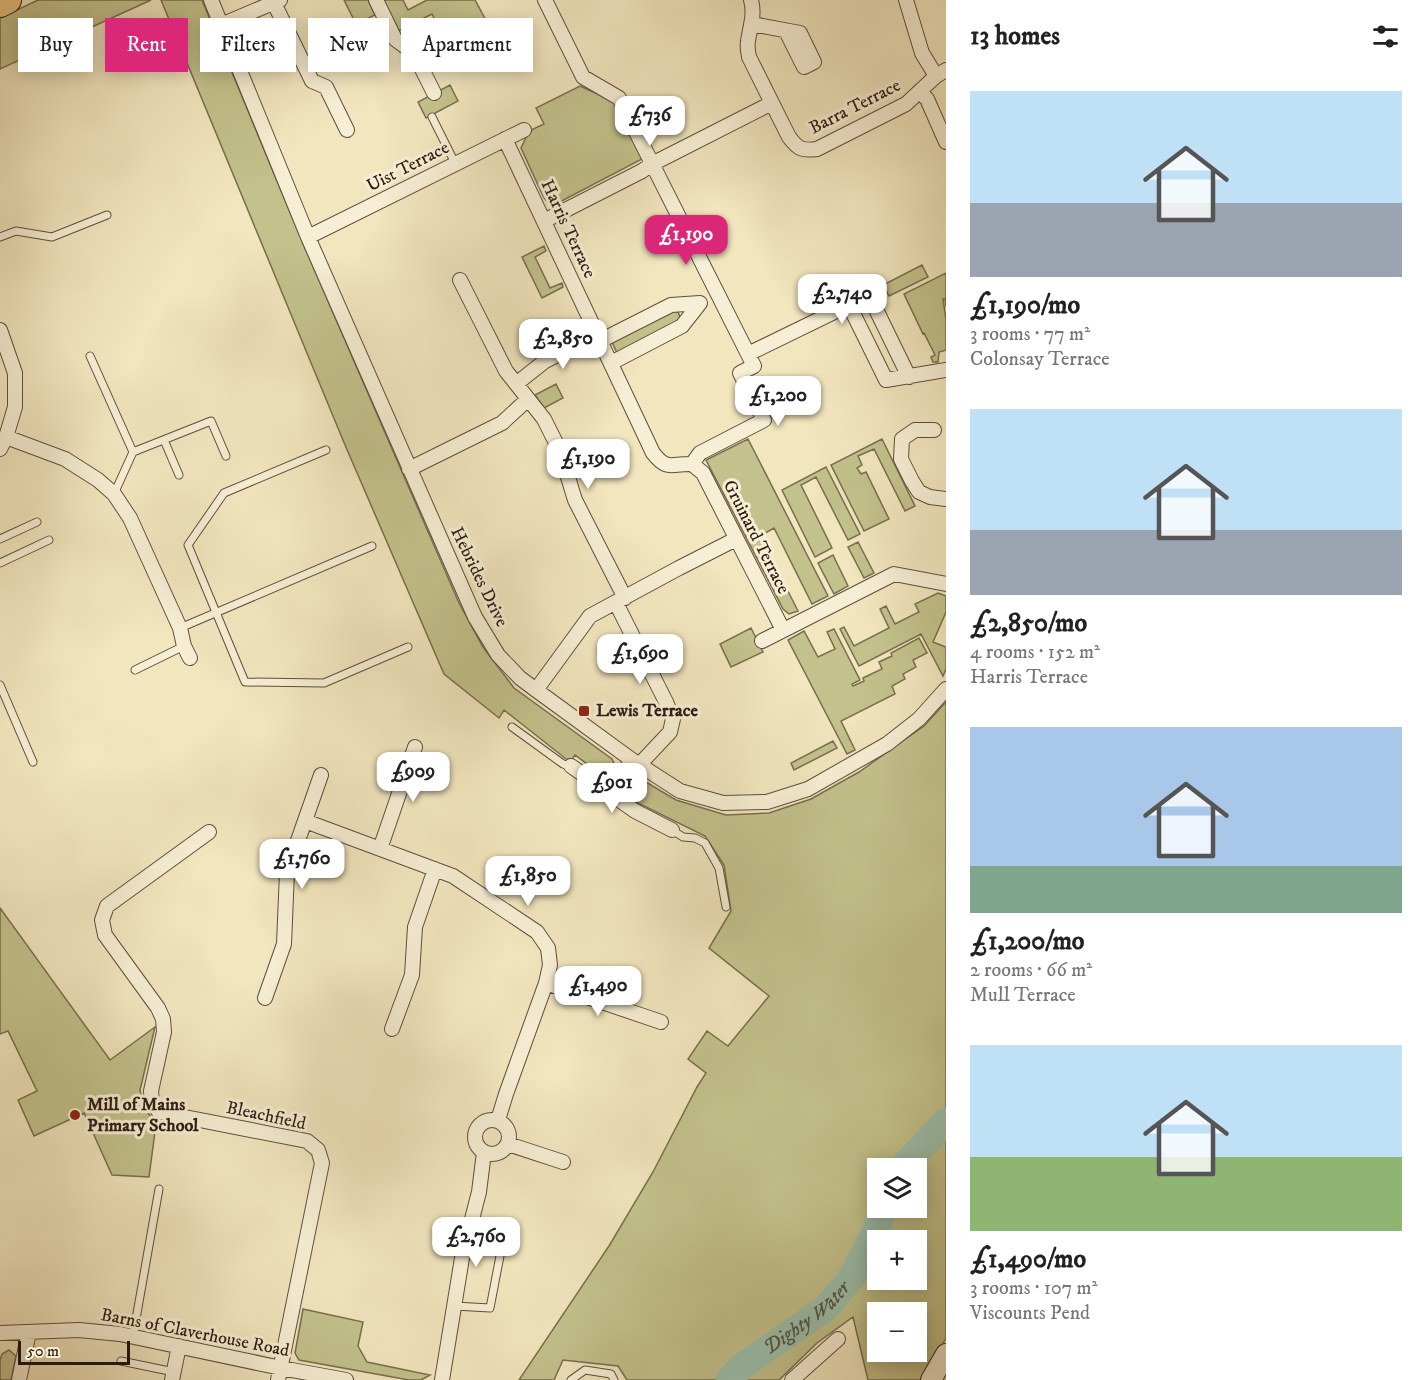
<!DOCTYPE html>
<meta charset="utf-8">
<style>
body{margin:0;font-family:"IM FELL DW Pica",serif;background:#f2f2f2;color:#222;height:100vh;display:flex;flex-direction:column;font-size:22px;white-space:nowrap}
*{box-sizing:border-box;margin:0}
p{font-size:20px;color:#767676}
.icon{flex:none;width:33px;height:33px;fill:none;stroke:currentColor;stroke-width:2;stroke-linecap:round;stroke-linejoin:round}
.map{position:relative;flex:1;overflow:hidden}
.side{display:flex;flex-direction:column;background:#fff;width:480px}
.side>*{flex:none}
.banner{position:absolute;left:18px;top:18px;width:570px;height:54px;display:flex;gap:12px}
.buttons{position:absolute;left:867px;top:1158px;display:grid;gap:12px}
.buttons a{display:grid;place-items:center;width:60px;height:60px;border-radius:0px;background:#fff;box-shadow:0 3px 15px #0003;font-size:30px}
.scale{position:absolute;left:18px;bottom:15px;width:112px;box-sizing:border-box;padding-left:6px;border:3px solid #2d1b12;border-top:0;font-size:16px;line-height:21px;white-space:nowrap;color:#2d1b12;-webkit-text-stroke:4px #f7efd5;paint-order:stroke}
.price{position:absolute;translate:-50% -51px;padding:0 14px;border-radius:12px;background:#fff;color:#222;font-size:20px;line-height:39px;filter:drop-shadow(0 2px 3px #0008)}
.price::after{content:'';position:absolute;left:50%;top:36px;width:18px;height:14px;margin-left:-9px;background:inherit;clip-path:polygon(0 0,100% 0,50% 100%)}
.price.active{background:#db2777;color:#fff}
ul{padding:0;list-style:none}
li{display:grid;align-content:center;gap:12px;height:318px;padding:0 24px}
li span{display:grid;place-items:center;height:186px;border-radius:0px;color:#555}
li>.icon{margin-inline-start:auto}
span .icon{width:108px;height:108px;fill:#fffc;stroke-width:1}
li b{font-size:26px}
h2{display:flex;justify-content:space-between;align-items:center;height:72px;padding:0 24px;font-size:26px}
.pill{padding:0 21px;border-radius:0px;background:#fff;box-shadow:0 3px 15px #0003;font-size:21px;line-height:54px}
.pill.active{background:#db2777;color:#fff}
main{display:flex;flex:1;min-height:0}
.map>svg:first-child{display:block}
.green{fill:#c3c28c;stroke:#786e4f;stroke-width:1.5;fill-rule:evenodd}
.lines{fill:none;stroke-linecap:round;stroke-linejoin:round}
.river{stroke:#9cc0ab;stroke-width:27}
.lane-casing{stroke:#5e4e3d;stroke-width:9}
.street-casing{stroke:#5e4e3d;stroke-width:16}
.secondary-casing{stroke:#2d1b12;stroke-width:22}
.highway-casing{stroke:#2d1b12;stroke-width:28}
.lane{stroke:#f7efd5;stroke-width:7}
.street{stroke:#f7efd5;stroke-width:14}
.secondary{stroke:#f7efd5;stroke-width:20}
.highway{stroke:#e9c37f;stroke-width:26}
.poi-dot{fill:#8f2418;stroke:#f7efd5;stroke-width:2}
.labels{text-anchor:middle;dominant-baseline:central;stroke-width:6;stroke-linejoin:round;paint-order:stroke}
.street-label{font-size:18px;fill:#2d1b12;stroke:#f7efd5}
.poi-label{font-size:18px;font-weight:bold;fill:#2d1b12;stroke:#f7efd5;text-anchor:start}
.water-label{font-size:20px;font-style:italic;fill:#545548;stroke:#f7efd5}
</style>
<main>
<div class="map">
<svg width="946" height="1380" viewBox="0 0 946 1380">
<rect width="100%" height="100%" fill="#f2e6be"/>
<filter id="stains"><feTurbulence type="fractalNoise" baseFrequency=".00333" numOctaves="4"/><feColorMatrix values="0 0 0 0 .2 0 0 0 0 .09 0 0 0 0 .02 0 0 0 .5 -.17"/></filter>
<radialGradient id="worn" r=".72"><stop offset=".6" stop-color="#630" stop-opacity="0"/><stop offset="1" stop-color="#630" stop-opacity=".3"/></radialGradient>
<path class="green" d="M38,0h113l-151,69v-51z
M161,0h41l99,239 158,364 24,44 31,41 98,71 3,6 -6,9 -7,1 -27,-20 -5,7 -66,-52 -5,8 -55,-44 -99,-229z
M344,0h24l7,15 -19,9z
M382,0h21l5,10 19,-10h48l14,26 -41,21 -16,-33 -34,17z
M450,85l8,16 -32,17 -8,-16z
M580,86l33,15 29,58 -86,45 -7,-1 -5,-5 -23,-50 8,-17 15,-7 -8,-16z
M544,246l2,5 -11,6 15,31 12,-5 1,4 -21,11 -20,-41z
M922,265l6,12 -39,19 -6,-11z
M946,273v34l-1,-8h-2l3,21v30l-7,2 -1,10h-5l-2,-5 4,-2 -11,-22 -1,1 -19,-40z
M673,311l5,1 2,5 -1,4 -62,32 -5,-11z
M556,384l7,14 -19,10 -9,-13z
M748,439l80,157 -16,8 -38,-76 -14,8 38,75 -9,3 -6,-5 -77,-149z
M882,439l33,67 -10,5 -31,-62 -16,7 4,9 -5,3 4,6 5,-2 23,47 -25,12 -33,-66z
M826,467l34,67 -12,6 -32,-63 -15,8 31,63 -17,9 -33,-67z
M858,542l16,31 -10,5 -16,-31z
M833,555l15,31 -14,8 -16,-31z
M938,593l8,3v16l-13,30 13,5v22l-3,7 -22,-42 -62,32 -19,-37 4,-2 10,19 35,-18 -9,-19 6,-3 9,18 24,-12 -4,-8z
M751,628l12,24 -32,15 -11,-23z
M834,629l26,51 -8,4 1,2 11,-5 -1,-3 19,-9 -3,-7 13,-6 -1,-3 28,-15 8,15 -14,7 3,7 -13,7 2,5 -13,7 3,8 -54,27 14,29 -8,4 -59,-114 16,-9 14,26 17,-8 -8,-17z
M946,702v636l-24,42h-54l-15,-63 -36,26 -38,37h-152l-9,-14 -55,-6 -9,20h-35l90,-134 44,-74 44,-85 9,-14 -18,-14 19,-28 21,15 41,-50 -60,-48 22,-37 -7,-46 -19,-29 -69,-34 -10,-12 5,-9 10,-2 35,21 50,15 43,-2 42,-14 48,-27 65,-46zM878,1168h38v40h-38zM878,1240h38v40h-38zM878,1312h38v40h-38z
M833,741l4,7 -43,22 -3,-7z
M0,908l110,152 45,-33 -15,63 3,16 13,18 -7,53 -37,-2 -28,-62 -50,23 -16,-36 19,-9 -29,-60 -8,3z
M303,1309l60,13 -5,24 9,16 63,13 -9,5h-12l-110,-20 -4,-7z
M9,1350l7,6 -5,24h-11v-20l2,-6z"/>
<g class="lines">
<g class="river">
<path d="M902,1168l44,-47"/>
<path id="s1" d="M729,1380l12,-13 85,-59 26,-31 25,-49 6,-20"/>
</g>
<g class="lane-casing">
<path id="lane" d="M432,117l23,46
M0,237l16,-6 36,6 55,-22
M90,356l43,96 -19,42
M164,440l15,35
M326,450l-102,43 -36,52 57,137 79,1 84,-36
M133,452l78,-31 15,35
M0,539l37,-17
M0,563l49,-23
M180,628l192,-82
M135,670l49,-24
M0,685l33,77
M512,727l51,37 8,2
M672,830l11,7 12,1 10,5 14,25 7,39
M454,1306l36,2 14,-73 -32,-15
M133,1336l26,-147
M121,1361l53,11
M571,1380l14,-10 26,4 3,6"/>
</g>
<g class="street-casing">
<path id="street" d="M211,0l97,237 167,380 23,38 22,23 16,12 96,70 48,31 43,12 44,-1 41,-13 79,-45 32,-25 27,-30
M376,0l19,39 19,14 20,40
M545,0l38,77 36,21 135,268 -14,7 24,47 -64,33 -8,11
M751,0c4,15 -1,27 -3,41 -1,5 0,11 1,16l40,80c9,12 13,14 28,12l89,-45 30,-28 10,-6
M906,0l16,53 14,23
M274,3l38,78 14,6 21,43
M752,24l48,9 14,29 -10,5 -18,-36
M221,25l59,-25
M404,46l34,-16
M920,92l7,7 19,43
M505,139l148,314c15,19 18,10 39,11
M544,221l98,-50 10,-7 120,-61
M308,237l216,-107
M460,280l46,91 38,48 16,32 15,49 50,98
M849,305l37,75 60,-10
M0,330l15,43v34l-9,30 -6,12
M600,341l71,-36 29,-2 -18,23 -71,37
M748,354l121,-59 40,82
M516,384l29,-23 52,-26
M934,430h-19l-13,9 -1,20 11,22 7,11 11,5 16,2
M6,437l59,22 33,21 16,14 16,24 50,110 4,18 6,12
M692,464l11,9 80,157
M409,469l93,-46 26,-24
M616,603l50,99 7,17 -3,13 -31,33
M762,641l132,-67 52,10
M536,690l54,-74 89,-48 57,-29
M571,766l64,45 37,19
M610,792l22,-32
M305,821l148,55 84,56 11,16 2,17 -4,18 -40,111 -8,26
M209,832l-102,74 -5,14 3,15 53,73 5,11 1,13 -13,59 1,11 7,10 148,29 11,9 4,13 -44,217
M380,849l35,-102
M546,983l115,39
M265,998l19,-54 3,-72 34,-97
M392,1029l20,-54 3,-48 20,-58
M475 1137a17 17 0 1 1 34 0a17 17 0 1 1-34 0Z
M508,1144l55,18
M0,1333l79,-3 41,4 161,34 65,12
M19,1380l10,-48
M172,1380l7,-34
M442,1380l20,-122 17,-66 5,-40
M792,1380l46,-41"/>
</g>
<g class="secondary-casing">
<path id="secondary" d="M931,1380l15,-26"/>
</g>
<g class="highway-casing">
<path id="highway" d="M0,4l8,-4"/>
</g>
<use href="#lane" class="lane"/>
<use href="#street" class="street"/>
<use href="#secondary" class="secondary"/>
<use href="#highway" class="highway"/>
</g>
<g class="poi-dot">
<rect x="578" y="705" width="12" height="12" rx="3"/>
<circle cx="75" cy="1115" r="6"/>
</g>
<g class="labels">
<g class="street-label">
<text transform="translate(855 107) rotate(-27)">Barra Terrace</text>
<text transform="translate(408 167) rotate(-27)">Uist Terrace</text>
<text transform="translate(568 229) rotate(65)">Harris Terrace</text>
<text transform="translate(756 537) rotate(63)">Gruinard Terrace</text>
<text transform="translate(479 577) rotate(64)">Hebrides Drive</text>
<text transform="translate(266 1116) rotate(12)">Bleachfield</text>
<text transform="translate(195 1333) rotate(11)">Barns of Claverhouse Road</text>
</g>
<g class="poi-label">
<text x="596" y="711">Lewis Terrace</text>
<text x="87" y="1105">Mill of Mains<tspan x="87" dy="21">Primary School</tspan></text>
</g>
<g class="water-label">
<text stroke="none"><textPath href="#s1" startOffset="100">Dighty Water</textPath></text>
</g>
</g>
<rect width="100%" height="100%" filter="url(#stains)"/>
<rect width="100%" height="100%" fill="url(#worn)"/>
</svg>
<div class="buttons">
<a><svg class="icon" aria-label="layers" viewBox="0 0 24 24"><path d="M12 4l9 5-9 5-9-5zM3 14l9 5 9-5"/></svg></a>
<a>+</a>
<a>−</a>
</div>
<div class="scale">50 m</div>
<b class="price" style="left:650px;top:147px">£736</b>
<b class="price active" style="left:686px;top:266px">£1,190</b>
<b class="price" style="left:842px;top:325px">£2,740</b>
<b class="price" style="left:563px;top:370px">£2,850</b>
<b class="price" style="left:778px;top:427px">£1,200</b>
<b class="price" style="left:588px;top:490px">£1,190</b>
<b class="price" style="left:640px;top:685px">£1,690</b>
<b class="price" style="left:413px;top:803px">£909</b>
<b class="price" style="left:612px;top:814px">£901</b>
<b class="price" style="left:302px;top:890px">£1,760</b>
<b class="price" style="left:528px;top:907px">£1,850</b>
<b class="price" style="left:598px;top:1017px">£1,490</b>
<b class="price" style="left:476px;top:1268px">£2,760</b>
<div class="banner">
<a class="pill">Buy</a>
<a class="pill active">Rent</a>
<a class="pill">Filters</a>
<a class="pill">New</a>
<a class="pill">Apartment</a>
</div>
</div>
<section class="side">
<h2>13 homes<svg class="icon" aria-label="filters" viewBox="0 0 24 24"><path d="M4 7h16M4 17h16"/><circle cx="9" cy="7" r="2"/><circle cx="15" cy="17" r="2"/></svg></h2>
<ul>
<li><span style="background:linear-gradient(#bfe0f5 60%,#9aa5b1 0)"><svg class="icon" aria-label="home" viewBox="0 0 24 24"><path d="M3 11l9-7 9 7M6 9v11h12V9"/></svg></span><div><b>£1,190/mo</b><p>3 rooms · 77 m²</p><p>Colonsay Terrace</p></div></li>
<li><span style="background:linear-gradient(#bfe0f5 65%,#9aa5b1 0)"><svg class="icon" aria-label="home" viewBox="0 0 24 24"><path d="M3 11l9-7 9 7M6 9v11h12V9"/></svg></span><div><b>£2,850/mo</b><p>4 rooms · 152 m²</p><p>Harris Terrace</p></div></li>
<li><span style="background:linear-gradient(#a9c7e8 75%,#7fa58c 0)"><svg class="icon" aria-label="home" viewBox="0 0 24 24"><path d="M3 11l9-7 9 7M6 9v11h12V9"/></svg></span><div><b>£1,200/mo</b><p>2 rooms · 66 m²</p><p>Mull Terrace</p></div></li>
<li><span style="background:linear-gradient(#bfe0f5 60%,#8fb573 0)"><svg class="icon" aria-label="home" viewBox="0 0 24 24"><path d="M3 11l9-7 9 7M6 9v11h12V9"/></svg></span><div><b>£1,490/mo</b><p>3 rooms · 107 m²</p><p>Viscounts Pend</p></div></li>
</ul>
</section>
</main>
